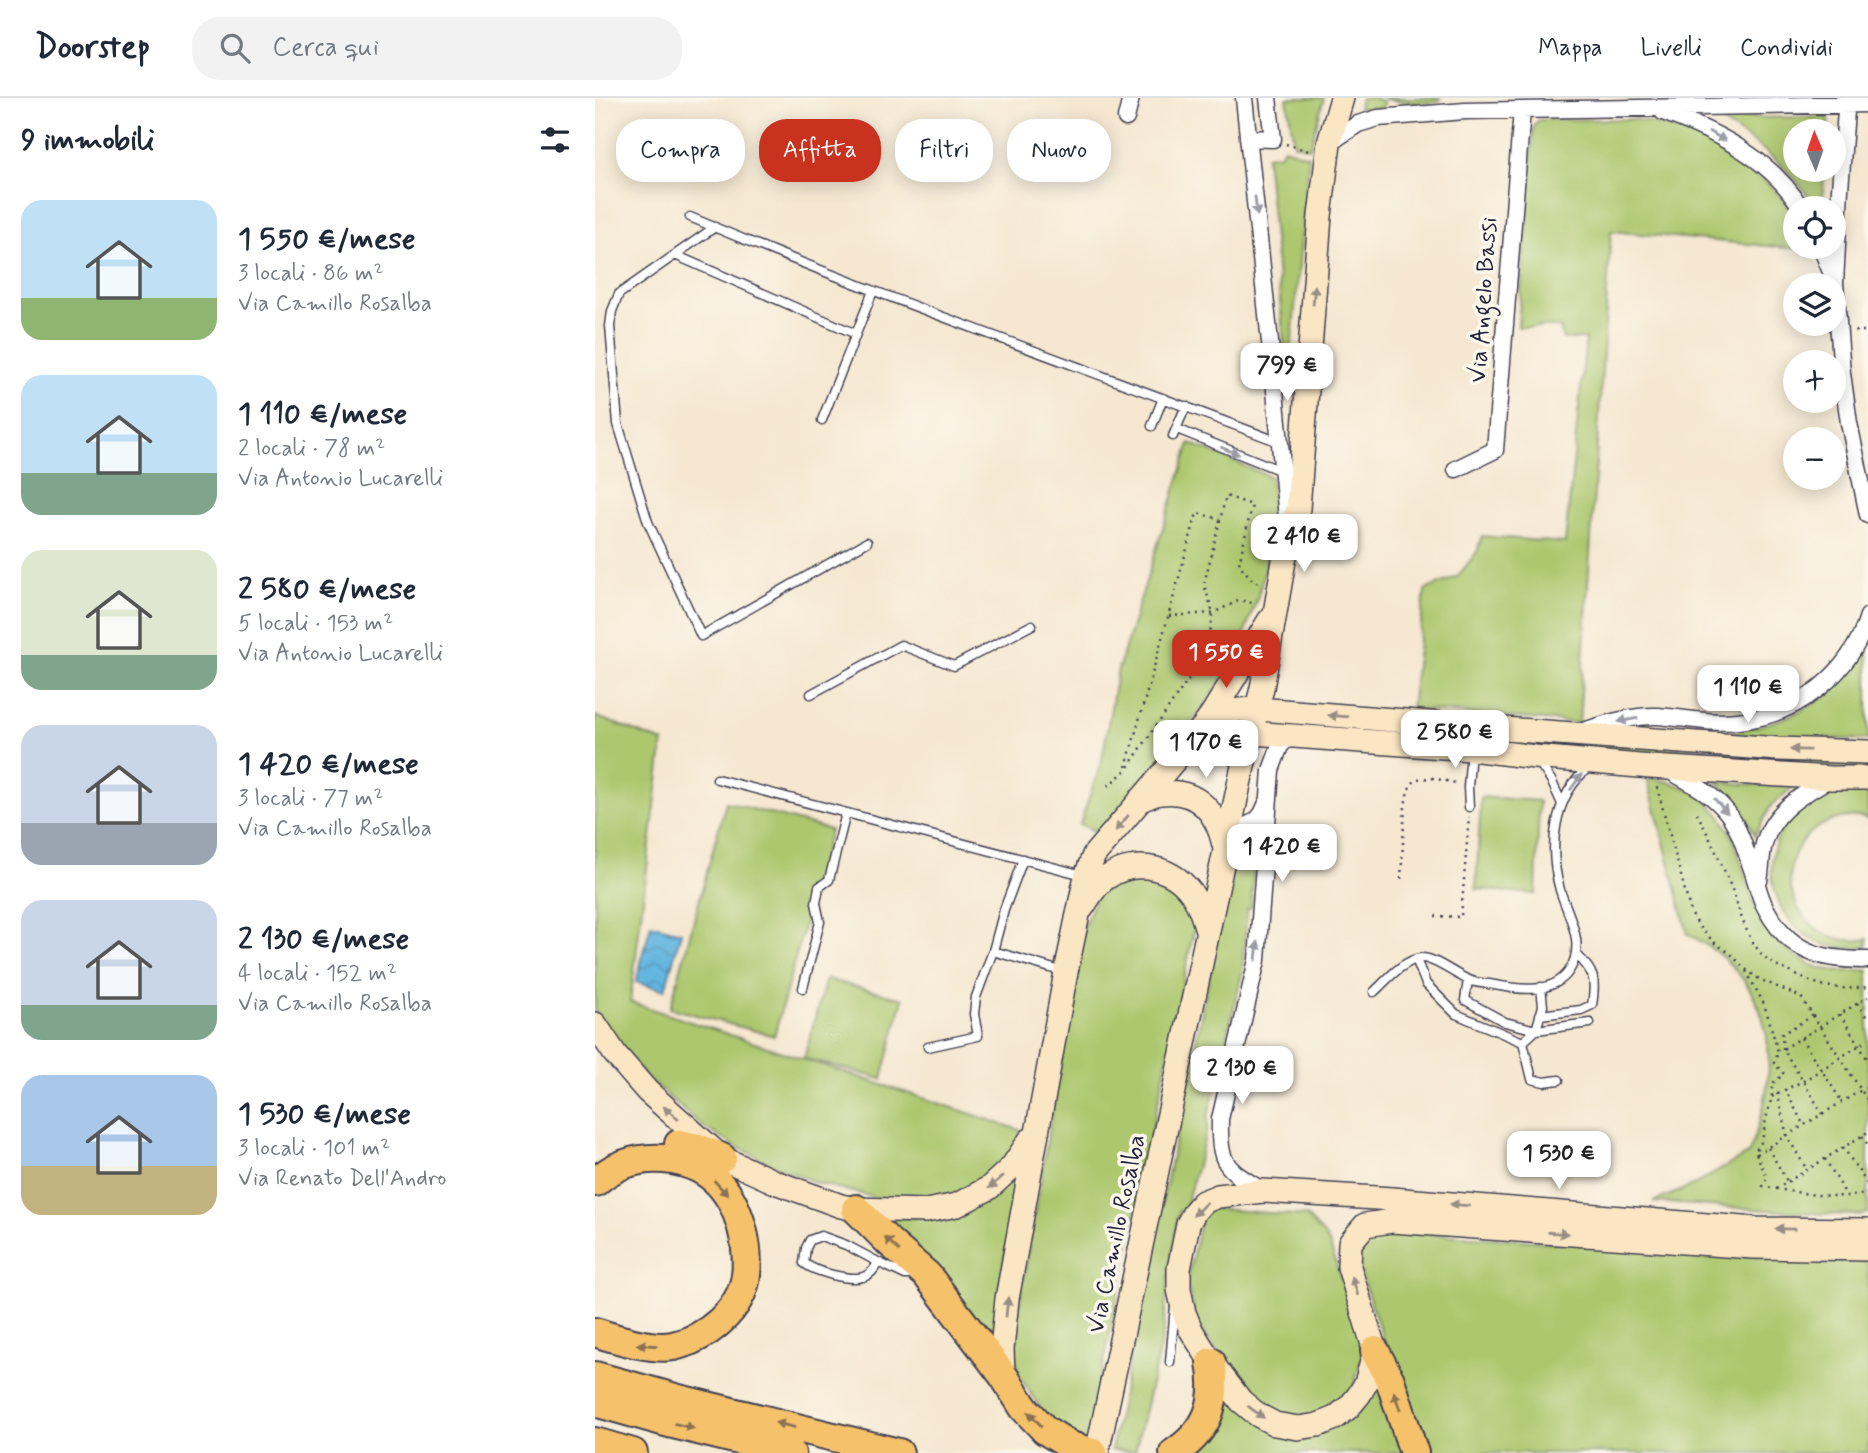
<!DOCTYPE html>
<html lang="it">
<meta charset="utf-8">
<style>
body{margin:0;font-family:Mynerve,sans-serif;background:#f2f2f3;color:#1f2937;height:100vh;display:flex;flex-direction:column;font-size:26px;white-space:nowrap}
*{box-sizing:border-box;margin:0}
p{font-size:23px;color:#747a83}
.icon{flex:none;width:38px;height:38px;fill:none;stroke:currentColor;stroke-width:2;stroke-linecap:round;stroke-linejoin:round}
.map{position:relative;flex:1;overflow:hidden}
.panel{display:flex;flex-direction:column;background:#fff;width:595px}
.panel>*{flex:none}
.banner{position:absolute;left:21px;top:21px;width:665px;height:63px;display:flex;gap:14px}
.needle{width:46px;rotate:358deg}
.fabs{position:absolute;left:1188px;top:21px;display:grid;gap:14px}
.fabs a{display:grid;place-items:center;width:63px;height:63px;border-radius:50%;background:#fff;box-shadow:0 4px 18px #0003;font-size:35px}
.price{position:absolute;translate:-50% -60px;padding:0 16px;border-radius:14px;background:#fff;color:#222;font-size:23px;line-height:46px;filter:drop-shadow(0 2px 4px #0008)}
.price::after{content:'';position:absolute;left:50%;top:42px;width:21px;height:16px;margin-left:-10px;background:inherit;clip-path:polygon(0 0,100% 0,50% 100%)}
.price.active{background:#c8321e;color:#fff}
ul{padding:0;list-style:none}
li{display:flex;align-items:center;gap:21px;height:175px;padding:0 21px}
li span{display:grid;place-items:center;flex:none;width:196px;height:140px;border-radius:21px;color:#555}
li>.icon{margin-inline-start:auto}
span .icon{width:84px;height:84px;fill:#fffc;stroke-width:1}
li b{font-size:30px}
h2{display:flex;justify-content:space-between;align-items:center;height:84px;padding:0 21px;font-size:30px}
.chip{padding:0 24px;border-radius:28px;background:#fff;box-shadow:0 4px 18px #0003;font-size:24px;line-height:63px}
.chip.active{background:#c8321e;color:#fff}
header{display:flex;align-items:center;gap:42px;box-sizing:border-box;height:98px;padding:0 35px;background:#fff;border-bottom:2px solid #e0e1e3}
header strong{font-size:33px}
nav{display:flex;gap:38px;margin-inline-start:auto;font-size:24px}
.search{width:490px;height:63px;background:#f2f2f3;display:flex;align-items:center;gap:18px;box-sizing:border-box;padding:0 24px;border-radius:28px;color:#747a83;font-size:26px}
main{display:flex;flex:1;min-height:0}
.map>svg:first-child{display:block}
.green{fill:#acc76d;stroke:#677454;stroke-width:2}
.water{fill:url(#water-waves);stroke:#436c8e;stroke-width:2}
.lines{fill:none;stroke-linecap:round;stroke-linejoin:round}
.lane-casing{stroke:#424051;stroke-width:11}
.street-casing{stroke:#424051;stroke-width:19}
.secondary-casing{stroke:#424051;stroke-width:26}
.highway-casing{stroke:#424051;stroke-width:32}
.path{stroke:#424051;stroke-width:2.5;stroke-dasharray:2 5;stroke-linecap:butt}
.lane{stroke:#fff;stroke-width:8}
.street{stroke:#fff;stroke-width:16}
.secondary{stroke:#fbe6c4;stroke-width:23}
.highway{stroke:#f5c16b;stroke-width:28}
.oneway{fill:#9c9ca7}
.oneway2{fill:#998e86}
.oneway3{fill:#8c7253}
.labels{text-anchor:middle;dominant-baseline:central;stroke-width:7;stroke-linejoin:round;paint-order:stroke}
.street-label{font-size:24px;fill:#22223b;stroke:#fbf7ec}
</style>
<header>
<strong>Doorstep</strong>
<div class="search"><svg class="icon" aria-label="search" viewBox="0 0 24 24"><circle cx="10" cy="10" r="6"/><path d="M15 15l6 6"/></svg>Cerca qui</div>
<nav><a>Mappa</a><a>Livelli</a><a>Condividi</a></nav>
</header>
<main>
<section class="panel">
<h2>9 immobili<svg class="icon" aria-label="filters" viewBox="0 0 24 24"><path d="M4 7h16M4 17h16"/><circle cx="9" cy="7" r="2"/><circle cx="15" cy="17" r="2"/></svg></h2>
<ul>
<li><span style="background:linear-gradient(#bfe0f5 70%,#8fb573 0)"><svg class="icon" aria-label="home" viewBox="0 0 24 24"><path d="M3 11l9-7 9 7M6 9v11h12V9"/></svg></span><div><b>1 550 €/mese</b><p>3 locali · 86 m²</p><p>Via Camillo Rosalba</p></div></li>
<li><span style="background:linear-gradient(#bfe0f5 70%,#7fa58c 0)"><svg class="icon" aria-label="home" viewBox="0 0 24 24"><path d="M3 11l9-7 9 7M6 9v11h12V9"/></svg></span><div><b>1 110 €/mese</b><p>2 locali · 78 m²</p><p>Via Antonio Lucarelli</p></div></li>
<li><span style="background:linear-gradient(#dfe7d0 75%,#7fa58c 0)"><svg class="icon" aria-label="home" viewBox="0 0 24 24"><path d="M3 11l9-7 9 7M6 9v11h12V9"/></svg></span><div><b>2 580 €/mese</b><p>5 locali · 153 m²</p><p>Via Antonio Lucarelli</p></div></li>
<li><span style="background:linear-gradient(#c9d6e8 70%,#9aa5b1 0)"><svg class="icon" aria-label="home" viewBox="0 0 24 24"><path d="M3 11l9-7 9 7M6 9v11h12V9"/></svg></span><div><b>1 420 €/mese</b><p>3 locali · 77 m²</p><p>Via Camillo Rosalba</p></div></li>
<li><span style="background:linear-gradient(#c9d6e8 75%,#7fa58c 0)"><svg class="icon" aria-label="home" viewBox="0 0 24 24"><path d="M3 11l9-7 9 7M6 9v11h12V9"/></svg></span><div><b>2 130 €/mese</b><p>4 locali · 152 m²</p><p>Via Camillo Rosalba</p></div></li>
<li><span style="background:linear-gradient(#a9c7e8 65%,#c2b280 0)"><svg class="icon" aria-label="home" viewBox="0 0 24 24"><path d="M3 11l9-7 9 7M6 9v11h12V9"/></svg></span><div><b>1 530 €/mese</b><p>3 locali · 101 m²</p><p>Via Renato Dell'Andro</p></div></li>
</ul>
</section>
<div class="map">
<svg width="1273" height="1355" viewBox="0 0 1273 1355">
<defs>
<pattern id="water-waves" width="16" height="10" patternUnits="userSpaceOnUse" patternTransform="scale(1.75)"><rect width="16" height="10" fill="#64b6e0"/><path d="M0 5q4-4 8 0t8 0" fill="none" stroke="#5294b7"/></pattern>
</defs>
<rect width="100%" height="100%" fill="#fbf7ec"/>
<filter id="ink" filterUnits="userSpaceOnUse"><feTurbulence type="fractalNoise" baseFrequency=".0143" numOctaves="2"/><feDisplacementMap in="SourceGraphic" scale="14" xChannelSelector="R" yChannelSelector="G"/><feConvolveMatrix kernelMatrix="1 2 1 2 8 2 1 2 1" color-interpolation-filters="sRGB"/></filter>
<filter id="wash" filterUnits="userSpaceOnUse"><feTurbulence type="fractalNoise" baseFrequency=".00686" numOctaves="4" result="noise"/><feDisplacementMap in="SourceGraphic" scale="28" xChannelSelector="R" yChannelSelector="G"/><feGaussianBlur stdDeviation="1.57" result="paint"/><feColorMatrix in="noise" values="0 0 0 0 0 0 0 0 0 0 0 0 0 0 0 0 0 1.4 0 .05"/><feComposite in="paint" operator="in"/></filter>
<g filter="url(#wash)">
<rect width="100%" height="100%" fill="#f5e7d0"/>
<path class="green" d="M692,0h37l-14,50 -16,-4z
M766,0h13l9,4v5l-19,2 -6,-2z
M787,0h59l-3,4c-19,2 -37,1 -56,-4z
M1232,19l2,1 -1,13h-33v39h30l-4,38h-5c-23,-39 -59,-66 -98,-88v-2z
M1039,21c59,12 101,29 143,74 6,7 16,17 18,26 2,9 0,19 0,28h14l1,3 -199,-19 -32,492 -168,-14 14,-119 32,-13 20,-25 5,-16 83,7 21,-204h-23l-3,-12h-42l16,-202 5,-5z
M689,50l25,8 -18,195h-6l-19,-195 14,-2z
M595,345l81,34 3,43 -9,49 -7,27 -22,60 -27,45 -106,129 -7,2 -16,-8 22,-64 15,-87z
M1273,546v96l-149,-6c63,-10 119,-29 149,-90z
M0,618l68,26 -33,260 393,129 -3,12 -19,25 -53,33 -51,2 -80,-20 -39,-16 -43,-21 -33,-20 -56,-49 -51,-64z
M910,639l363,24v9l-363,-24z
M1052,679c27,5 52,13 70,35 18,20 23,49 31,74 10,36 35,70 72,82 15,4 32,3 48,2v243l-9,2 -33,-1 -173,-12 39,-16 57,-33c34,-87 30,-171 -61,-219z
M1121,684l77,5 -22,19 -16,29c-10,-20 -20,-39 -39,-53z
M1273,692v29c-14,-4 -29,-2 -42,4 -66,30 -34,130 42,116l-1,7c-97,20 -132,-115 -47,-149 15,-6 32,-7 48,-7z
M886,699l58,4 -3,93 -60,-5z
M131,704l104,28 -56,206 -104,-28z
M648,746c7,1 10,2 12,9l-4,55 -4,1 -5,65 -34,143v9l-24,86 -5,-1 -10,59 -6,64 -28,118 -24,-2 124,-598 3,-5z
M543,774l43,18 14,35 -108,519 -35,-19 -33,-49 -3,-19v-34l68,-397 12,-30z
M231,881l77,20 -21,80 -78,-21z
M424,1074l-29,171 -111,-127 35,2z
M611,1110l100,8 18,19 5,8 32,93 3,14 -12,42 -26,21 -37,6 -34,-16 -58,-79 -10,-42 13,-60z
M777,1132l409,28 87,4v191h-446l-62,-182 -1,-25z
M783,1271l28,84h-217l32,-61 77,43z"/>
<path class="water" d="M56,826l30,8 -16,58 -29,-8z"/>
</g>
<g filter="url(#ink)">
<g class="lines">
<g class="lane-casing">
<path id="lane" d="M95,119c194,82 393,150 589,225
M120,129l-96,67 -7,17 -2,15 8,98 30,98 53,114 166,-94
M80,157l181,79
M227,322l51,-129
M557,328l11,-28
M582,331l107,43
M578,338l13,-30
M216,596l90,-49 53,21 78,-41
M943,663l13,19 11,24
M122,681l366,96
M874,709l-1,-20 3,-36
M398,853l11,-41 19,-51
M821,861l10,25 30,30 67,28 13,-12 7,-24 -2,-19
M873,882l-3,20 40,22 31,8 54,-7
M208,890l17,-66 -4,-19 3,-16 10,-7 17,-67
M779,894c14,-13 28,-31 47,-34 13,-1 34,17 48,22 6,3 14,3 20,4 26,5 63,12 80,-13 18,-27 -1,-55 -9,-81 -12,-43 -7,-93 29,-123
M945,917l41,-5 11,-5c4,-25 3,-33 -16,-51
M928,944l9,37 12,3 15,-2
M333,949l50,-11 -4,-22 2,-17 17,-46 71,21
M283,1164l-32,-17 -25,-9 -11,4 -4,8 -2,15c11,9 45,18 59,14 8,-2 12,-8 15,-15l27,13h9
M575,1264l5,-56"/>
</g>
<g class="street-casing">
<path id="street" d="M649,0l30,282 14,150
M1252,0l-7,91 -5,94 7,90 7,50 19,92
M1068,14c52,19 109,47 138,96
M531,20l5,-20
M653,40l25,1 -5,-41
M734,45l29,-19 20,-6 87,-7 403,-7
M1226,149l12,30
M679,282l14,4h19
M861,371l39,-19 27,-340
M989,633c22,-8 50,-16 74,-15 27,2 53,8 80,5 60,-6 113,-47 130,-105
M1075,673c21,12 42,22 57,41 11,14 17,32 22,49 6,14 9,32 16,46 24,46 55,53 103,53
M633,745l9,-13 19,-9 6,-7 5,-11
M1164,783c2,-11 2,-22 4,-33 7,-35 38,-53 66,-69
M668,1093c-38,-23 -44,-26 -43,-72l37,-159 14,-190 9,-24 10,-10"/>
</g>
<g class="secondary-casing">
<path id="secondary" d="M612,624c18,-11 30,-13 51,-13l246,20 274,20 90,3
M657,635l219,16 64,8 116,10 180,11h37
M545,702c7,-2 15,-7 22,-7 36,-4 55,20 62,52
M487,810c7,-10 13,-23 24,-30 30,-21 71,-11 89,21 6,9 9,21 12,31
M0,926l20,30 32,37 75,67 53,24 66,24 15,3 70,2 31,-6 32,-17 23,-21 18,-27
M1273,1132l-112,-1 -364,-30 -129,-8 -45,5 -15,6 -8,9 -7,13 -9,45v20l5,24 7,17 20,32 30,39 17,14 17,9 23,4 20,-3 17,-7 14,-11 10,-12 7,-12 9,-32 -26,-84 1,-24 15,-18 27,-4 361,26 115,2
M408,1277l-1,-26 5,-50 59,-327 20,-96 8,-21 113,-133 62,-101
M502,1355l146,-687 19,-78 27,-156 9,-23 22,-293 9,-73 13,-45"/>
</g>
<g class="highway-casing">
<path id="highway" d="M84,1046l19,4 24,10
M0,1084c19,-17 43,-25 69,-23 43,4 67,28 78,69 4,15 6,31 4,47 -4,35 -40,64 -73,71 -21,4 -57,-7 -78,-14
M261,1111l33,33 38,33 76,100 21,33 21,22 26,16 22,7
M780,1253l15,29 24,73
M0,1278l80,22 224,55
M0,1304l78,22 118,29
M0,1344l38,11
M579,1355c35,-23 44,-51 37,-91"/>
</g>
<path class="path" d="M691,46l23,7
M1260,233h13
M574,518l44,-3 27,-13 16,4
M531,669l71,-254 23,6
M513,688l18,-16 81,-118 6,-39 -9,-29 22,-88 26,9 -13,59 14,17 7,2
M1062,689l34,126 8,14 16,16 16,11 13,14 15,11 42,18 67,104
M1102,715c12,24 24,48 34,74 8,21 13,45 28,64 8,10 19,15 31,21 28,14 46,19 78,15
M806,781l4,-73 3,-16 8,-11 16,-1 24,5
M840,818l26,1 8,-100
M1151,873l18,33 6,19 8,29 -4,11 10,11 -12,10v13l-6,22 -4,22 -7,10 12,27 -4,8c28,6 78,15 105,7
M1262,905l11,16
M1245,916l28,46
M1206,940l41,64
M1188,951l-1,-15 32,-19
M1190,991l19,37
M1182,995l10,43 20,34
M1177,999l2,-2 29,-14 65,-41
M1228,1016l-40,-65 85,-52
M1267,1038l6,9
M1248,1049l25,38
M1173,1050l19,33
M1162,1056l111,-68
M1230,1061l18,30 1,6
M1181,1091l92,-57"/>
<use href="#lane" class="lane"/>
<use href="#street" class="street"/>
<use href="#secondary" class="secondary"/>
<use href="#highway" class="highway"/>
</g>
<defs><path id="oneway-solid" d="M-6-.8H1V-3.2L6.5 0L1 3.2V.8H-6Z" transform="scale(1.75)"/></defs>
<g class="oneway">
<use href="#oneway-solid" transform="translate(1122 38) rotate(29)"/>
<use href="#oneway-solid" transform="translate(661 108) rotate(84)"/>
<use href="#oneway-solid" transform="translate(635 353) rotate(22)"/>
<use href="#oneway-solid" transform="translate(1033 622) rotate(170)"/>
<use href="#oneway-solid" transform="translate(981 684) rotate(-54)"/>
<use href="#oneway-solid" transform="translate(1126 708) rotate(48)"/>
<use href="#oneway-solid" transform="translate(662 853) rotate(-84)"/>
</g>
<g class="oneway2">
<use href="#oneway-solid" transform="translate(719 197) rotate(-85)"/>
<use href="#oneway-solid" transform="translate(743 618) rotate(-175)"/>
<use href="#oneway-solid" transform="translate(1205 652) rotate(-179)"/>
<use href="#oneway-solid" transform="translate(527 725) rotate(130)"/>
<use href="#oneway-solid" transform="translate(76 1015) rotate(-138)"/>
<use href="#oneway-solid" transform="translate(401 1084) rotate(140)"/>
<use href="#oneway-solid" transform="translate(865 1107) rotate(-175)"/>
<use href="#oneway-solid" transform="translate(605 1111) rotate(135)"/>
<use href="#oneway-solid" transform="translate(1190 1131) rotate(-179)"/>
<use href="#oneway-solid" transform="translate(963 1135) rotate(4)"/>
<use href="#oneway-solid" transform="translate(760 1188) rotate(-107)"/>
<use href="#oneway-solid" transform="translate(412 1209) rotate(-84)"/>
<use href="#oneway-solid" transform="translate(661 1314) rotate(36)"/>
</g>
<g class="oneway3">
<use href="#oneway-solid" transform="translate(126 1090) rotate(47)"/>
<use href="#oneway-solid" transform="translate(297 1146) rotate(-138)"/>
<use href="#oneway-solid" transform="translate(52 1247) rotate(-176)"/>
<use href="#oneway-solid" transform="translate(802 1303) rotate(-108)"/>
<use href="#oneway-solid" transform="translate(440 1321) rotate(-133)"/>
<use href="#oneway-solid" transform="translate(190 1327) rotate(-166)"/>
<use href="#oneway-solid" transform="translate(89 1328) rotate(14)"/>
</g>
</g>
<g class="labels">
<g class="street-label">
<text transform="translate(889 202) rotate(-86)">Via Angelo Bassi</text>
<text transform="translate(522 1136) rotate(-78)">Via Camillo Rosalba</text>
</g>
</g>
</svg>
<div class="fabs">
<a><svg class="needle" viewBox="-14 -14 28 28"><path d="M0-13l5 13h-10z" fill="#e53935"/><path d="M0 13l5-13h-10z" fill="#747a83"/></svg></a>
<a><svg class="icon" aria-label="locate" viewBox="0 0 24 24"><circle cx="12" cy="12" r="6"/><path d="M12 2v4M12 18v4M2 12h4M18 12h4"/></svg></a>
<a><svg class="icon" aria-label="layers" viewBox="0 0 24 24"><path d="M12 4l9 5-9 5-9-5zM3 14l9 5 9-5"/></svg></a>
<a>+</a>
<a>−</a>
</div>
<b class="price" style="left:692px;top:305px">799 €</b>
<b class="price" style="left:709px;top:476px">2 410 €</b>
<b class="price active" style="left:631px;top:592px">1 550 €</b>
<b class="price" style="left:1153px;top:627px">1 110 €</b>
<b class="price" style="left:860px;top:672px">2 580 €</b>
<b class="price" style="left:611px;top:682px">1 170 €</b>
<b class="price" style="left:687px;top:786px">1 420 €</b>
<b class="price" style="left:647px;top:1008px">2 130 €</b>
<b class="price" style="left:964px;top:1093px">1 530 €</b>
<div class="banner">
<a class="chip">Compra</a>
<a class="chip active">Affitta</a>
<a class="chip">Filtri</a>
<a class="chip">Nuovo</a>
</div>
</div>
</main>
